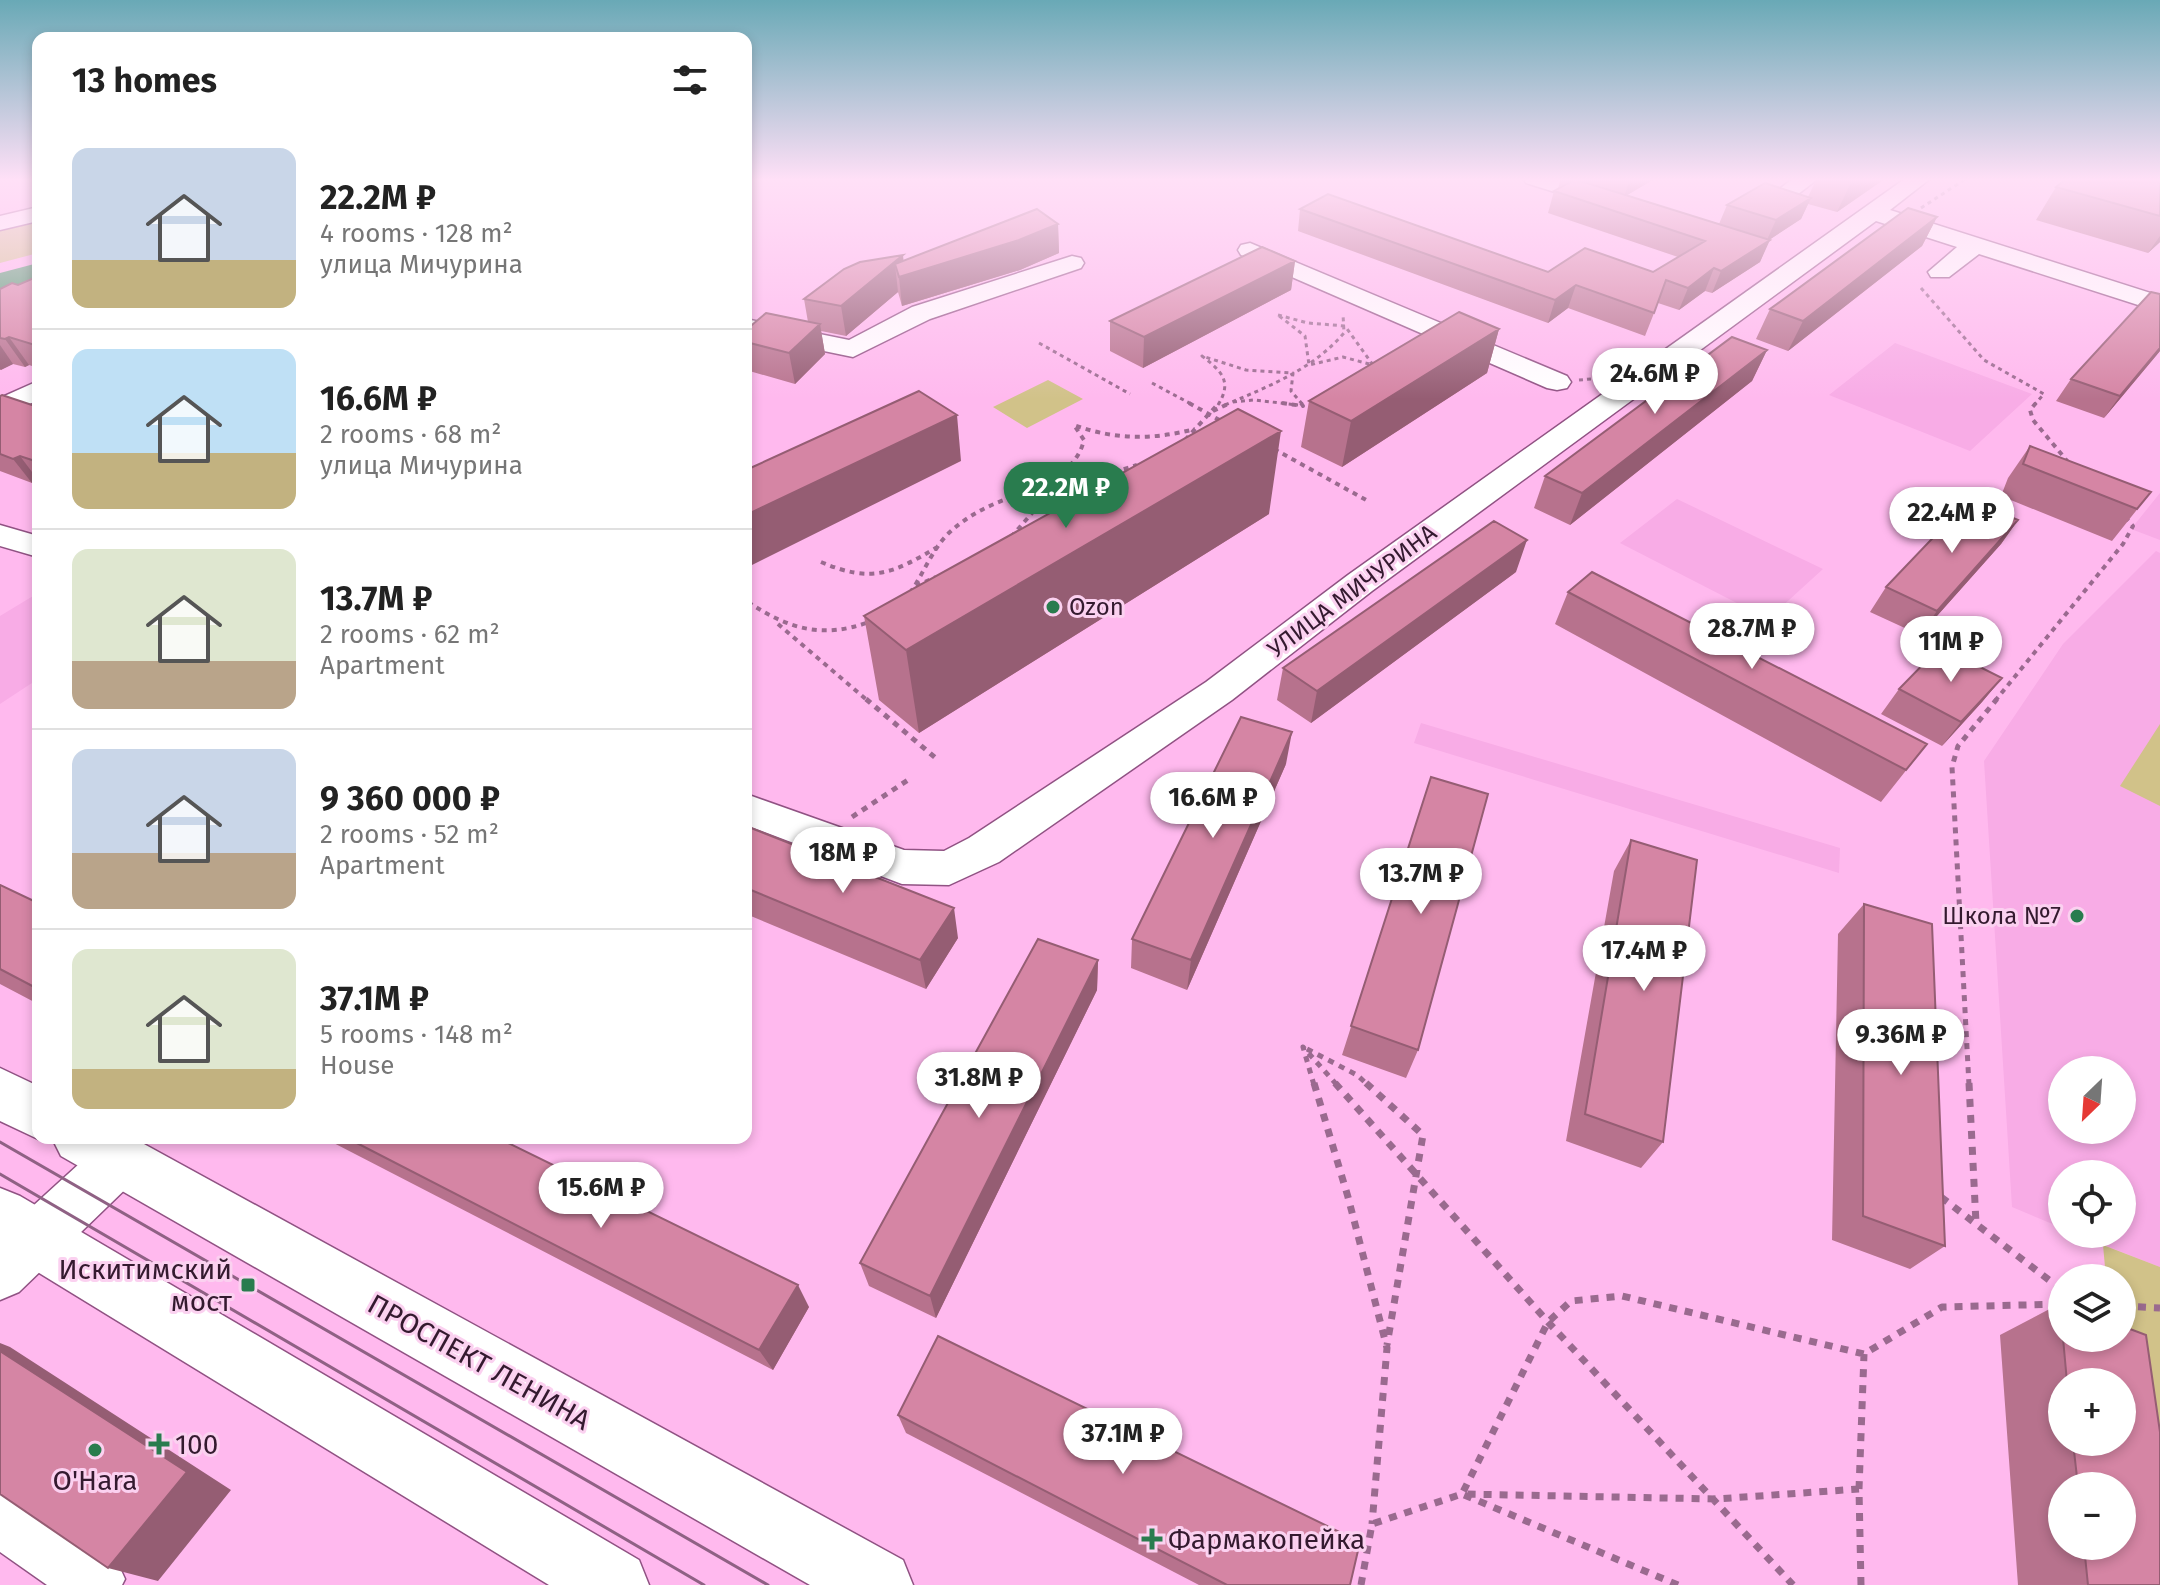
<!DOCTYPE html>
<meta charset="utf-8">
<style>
body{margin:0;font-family:"Fira Sans",sans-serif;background:#f6f6f6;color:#222;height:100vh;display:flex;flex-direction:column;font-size:30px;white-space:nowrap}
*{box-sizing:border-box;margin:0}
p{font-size:26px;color:#767676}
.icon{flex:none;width:44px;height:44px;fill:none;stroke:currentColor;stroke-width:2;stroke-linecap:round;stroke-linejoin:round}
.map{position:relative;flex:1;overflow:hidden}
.sheet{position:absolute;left:32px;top:32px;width:720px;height:1112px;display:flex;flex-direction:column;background:#fff;border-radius:16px;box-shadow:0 4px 12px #0003}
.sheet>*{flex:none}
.needle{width:52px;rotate:205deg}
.fabs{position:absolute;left:2048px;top:1056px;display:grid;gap:16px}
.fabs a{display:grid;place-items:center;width:88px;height:88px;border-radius:50%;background:#fff;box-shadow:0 4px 12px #0003;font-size:40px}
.price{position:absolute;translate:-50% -68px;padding:0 18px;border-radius:28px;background:#fff;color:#222;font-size:26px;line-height:52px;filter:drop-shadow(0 2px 4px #0008)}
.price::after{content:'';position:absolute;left:50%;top:48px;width:24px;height:18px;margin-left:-12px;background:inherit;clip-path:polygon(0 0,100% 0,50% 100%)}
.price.current{background:#297c4e;color:#fff}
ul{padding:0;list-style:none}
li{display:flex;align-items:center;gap:24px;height:200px;padding:0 40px}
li+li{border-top:2px solid #e0e0e0}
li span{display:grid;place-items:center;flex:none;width:224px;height:160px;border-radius:16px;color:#555}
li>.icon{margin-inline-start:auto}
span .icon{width:96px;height:96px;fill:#fffc;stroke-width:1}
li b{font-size:34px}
h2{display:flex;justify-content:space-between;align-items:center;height:96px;padding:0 40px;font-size:34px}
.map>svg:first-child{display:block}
.built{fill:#f8ace6;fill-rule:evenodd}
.green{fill:#d1c289}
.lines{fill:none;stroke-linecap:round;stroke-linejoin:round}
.river{fill:#4c996b;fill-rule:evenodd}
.minor-casing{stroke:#905283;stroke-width:3}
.major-casing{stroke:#905283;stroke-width:3}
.path-far3{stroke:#9a6a8f;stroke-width:3;stroke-dasharray:4 4;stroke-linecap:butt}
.path-far2{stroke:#9a6a8f;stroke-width:4;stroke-dasharray:5 5;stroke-linecap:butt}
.path-far1{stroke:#9a6a8f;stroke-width:5;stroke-dasharray:6 6;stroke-linecap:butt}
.path{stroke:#9a6a8f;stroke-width:7;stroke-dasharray:8 8;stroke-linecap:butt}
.minor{fill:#fff;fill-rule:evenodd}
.major{fill:#fff;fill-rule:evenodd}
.tram{stroke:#8f6184;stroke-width:3}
.wall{fill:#b7728d;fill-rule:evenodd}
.shaded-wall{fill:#955d73}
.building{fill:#d585a4;stroke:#955d73;stroke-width:2}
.poi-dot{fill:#297c4e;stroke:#fbd1f0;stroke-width:3}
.labels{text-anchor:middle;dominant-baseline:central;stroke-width:6;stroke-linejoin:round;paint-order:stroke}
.street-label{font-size:24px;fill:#341a2f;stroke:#fbd1f0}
.poi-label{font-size:24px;fill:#341a2f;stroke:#fbd1f0;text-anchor:start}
.near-poi-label{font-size:28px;fill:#341a2f;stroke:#fbd1f0;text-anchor:start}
.near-street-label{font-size:28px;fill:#341a2f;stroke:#fbd1f0}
</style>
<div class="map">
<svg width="2160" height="1585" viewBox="0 0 2160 1585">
<rect width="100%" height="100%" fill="#ffb9ee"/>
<path class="built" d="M1895,343l137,51 -62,57 -141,-56z
M2160,493v47l-29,-11z
M1677,499l146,70 -55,50 -148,-76z
M2156,551l4,2v714l-84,-33h46v-60h-60v54l-50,-21 -28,-446 79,-117zM2062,1070h60v60h-60z
M38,593v86l-38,25v-88z
M1421,723l419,125 -1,25 -425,-130z"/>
<path class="green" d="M38,219v34l-38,10v-33z
M1048,380l35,19 -56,29 -34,-21z
M2160,724v82l-40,-20z
M2103,1245l57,22v318l-38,-203v-104h-16z"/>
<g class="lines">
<path class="river" d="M38,263v18l-38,10v-18z"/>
<g class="minor-casing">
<path id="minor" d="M1523,178h32l62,19 3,5 -3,5 -8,2 -83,-26z
M1794,178h25l-26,20h-16l-3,-5z
M1906,178h25l-41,32 270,86v16l-181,-58 -30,23h-18l-3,-5 29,-25 -81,-26 -504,370 -140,109 -233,162 -50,23 -47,-1 -156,-59v-31l158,56 40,1 25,-13 237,-156 142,-107z
M38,207v14l-38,9v-14z
M1250,243l317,133 4,6 -4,6 -10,2 -10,-2 -306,-133 -3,-5 3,-5z
M1072,256l9,2 3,5 -3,5 -151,51 -77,38 -107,-22v-16l103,21 63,-33z
M38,381v19l-38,18v-20z
M0,525l38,11v21l-38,-11z
M114,1138l24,5 7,17 -7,17 -119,115 -19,8v-64l102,-93z
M0,1484l22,9 93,64 10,22 -3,6h-75l-47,-33z"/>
</g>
<g class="major-casing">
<path id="major" d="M0,1068l38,18v52h3l-3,1 -38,-18z
M52,1138h81l770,422 10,25h-103l-749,-429z
M0,1188l20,8 619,364 10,25h-100l-549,-336z"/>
</g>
<path class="path-far3" d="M1921,208l46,-30
M1921,288l63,72 60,34 -10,11
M1278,315l30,8 37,3 28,39 -30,-8 -34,8 -4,-29z
M1039,343l91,51
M1579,380l22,-2
M1152,383l41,22
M1233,402l21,-2 44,5
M1218,405c15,-24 3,-34 -16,-49l44,14 47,3 -2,18 12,14
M1225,405c44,-19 87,-35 119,-72l-1,-19"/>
<path class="path-far2" d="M1189,403l34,19
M1282,403l21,3 -2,-3
M2036,403l-6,7 3,10 35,42
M1213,411l17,-8
M1185,440l34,-37
M1274,449l94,52
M1038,490c20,-14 40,-25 46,-50l-10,-15c41,15 79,15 121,4
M1011,537l22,-25 48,-29
M821,562c51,22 73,11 118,-16
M916,586l20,-9
M910,593c14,-20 23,-46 41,-62 50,-45 125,-45 186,-66
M748,602c40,27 75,37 121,20
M778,624l90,77
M1995,701l128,-157 10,-18 -9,-10"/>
<path class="path-far1" d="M866,699l72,61
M852,817l59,-39
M1307,1049l50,26 11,10
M1314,1085l-11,-38 34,38
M1969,1085l-17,-318 6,-21 39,-47"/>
<path class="path" d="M1314,1083l34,114 39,151 -15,176
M1335,1083l213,239 245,263
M1366,1083l57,52 -36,210
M1969,1083l7,140
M1941,1197l121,93
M2122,1306l38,2
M1361,1585l11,-61 90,-30 86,-172 23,-21 51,-5 242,58 78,-47 120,-3
M1678,1585l-216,-91 254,5 143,-10
M1861,1585l-2,-96 5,-135"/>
<use href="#minor" class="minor"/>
<use href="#major" class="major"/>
<path class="tram" d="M0,1142l768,443
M0,1174l704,411"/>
</g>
<path class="wall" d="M1561,178l22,3 2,-3h71l-29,17 92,29 8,-19 81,-8 9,-19h69l-49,34 -29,-8 -7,15 -32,21 -9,22 -48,31 -7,-2 -26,19 -21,-7 -13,33 -77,-28 -20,15 -250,-92 2,-22 248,63h105l25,-15 -130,-44 6,-22 4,-2z
M2160,178v64l-12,11 -112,-33 20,-33z
M1937,217l-15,29 -134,105 -32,-12 14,-30z
M1058,224l1,29 -39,17 -118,36 -4,-14 -52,44 -25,-5 4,23 -30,30 -49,-14v-40l62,-8 -4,-23 99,-38z
M1295,261l-4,29 -148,78 -33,-17v-30z
M38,279v89l-9,-3 -4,2 -12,-3 -13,6v-81z
M1499,329l-12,44 -145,94 -41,-20 8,-46z
M1767,350l-15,31 -182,144 -36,-17 11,-32z
M2160,351l-56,67 -48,-17 15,-22z
M0,396l38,11v73l-6,3 -32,-12z
M2030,446l121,46 -39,49 -111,-45 7,-18z
M1269,514l-350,219 -40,-33 -15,-84z
M2018,520l-17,24 -81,91 -50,-23 16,-25z
M1516,572l-205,151 -34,-23 6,-32z
M1568,592l359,152 -46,58 -326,-178z
M2002,678l-20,24 -40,44 -61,-32 18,-25z
M1286,764l-99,226 -56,-22 1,-29z
M1431,777l-13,273 -12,28 -64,-23z
M746,826l212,112 -32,51 -180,-75z
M1631,840l32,302 -22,26 -75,-27 48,-270z
M0,885l38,18v101l-38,-20z
M1864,904l81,342 -35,23 -78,-29 6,-306z
M1098,960l-1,30 -161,328 -67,-32 -9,-23z
M324,1138h174l311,169 -36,63z
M2059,1304l3,1v33h60v-12l24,9 14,97v153h-142l-18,-250zM2062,1382h60v60h-60zM2062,1486h60v60h-60z
M898,1415l452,170h-151l-293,-152z"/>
<path class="shaded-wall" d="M1630,178h26l-32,19z
M1857,178h29l-49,34 14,-30z
M1811,198l-10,21 -35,23 10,-22z
M1937,217l-15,29 -134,105 15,-30z
M1058,224l1,29 -39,17 -118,36 -3,-29 -4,-13 3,28 -52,44 -5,-30 62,-51 2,20z
M2160,236v6l-12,11z
M1770,240l-10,22 -48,31 9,-22z
M1295,261l-4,29 -148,78 1,-31z
M1714,268l-9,23 -26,19 9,-22z
M1576,285l-8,23 -20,15 7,-23z
M820,324l5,30 -30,30 -6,-31z
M1499,329l-12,44 -145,94 9,-46z
M9,337l20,28 -4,2 -20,-28z
M0,345l13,19 -12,6 -1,-1z
M2160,348v3l-56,67 16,-22z
M1767,350l-15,31 -182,144 12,-32z
M957,415l4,46 -215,107v-53z
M1281,431l-12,83 -350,219 -13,-83z
M20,456l18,24 -6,3 -19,-24z
M2018,520l-17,24 -81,91 17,-24z
M1527,540l-11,32 -205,151 6,-32z
M2002,678l-20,24 -40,44 19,-24z
M1292,732l-6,32 -99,226 4,-30z
M954,908l4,30 -32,51 -6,-29z
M1098,960l-1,30 -161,328 -6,-22z
M798,1285l11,22 -36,63 -14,-20z
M0,1343l10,4 221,143 -73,91 -50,-13 -108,-217z"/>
<path class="building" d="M1561,178h10l199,62 -49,31 -7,-3 -26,20 -22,-8 -12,33 -78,-28 -21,15 -255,-91 28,-15 220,78 37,-24 68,24 52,-31 -151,-50 18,-10z
M1837,178h20l-6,4z
M2067,178h93v38l-104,-29z
M1765,183l46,15 -35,22 -49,-15z
M1908,208l29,9 -134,104 -33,-12z
M1037,209l21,15 -39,16 -120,37 -4,-13z
M1262,247l33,14 -151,76 -34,-16z
M903,255l-62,51 -37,-7 40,-30 16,-7z
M34,278l4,1v67l-29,-9 -4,2 -5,-1v-49l12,-6 6,2z
M2151,292l9,2v54l-40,48 -49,-17z
M1459,312l40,17 -148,92 -42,-20z
M766,313l54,11 -31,29 -43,-11v-12z
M1732,337l35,13 -185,143 -37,-17z
M919,391l38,24 -211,100v-45z
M2,395l36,12v55l-18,-6 -7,3 -13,-5v-58z
M1238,409l43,22 -375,219 -42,-34z
M2030,446l121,46 -14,17 -114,-45z
M1969,500l49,20 -81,91 -51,-24z
M1494,521l33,19 -210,151 -34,-23z
M1592,572l335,172 -21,26 -338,-178z
M1940,647l62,31 -41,44 -62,-33z
M1241,717l51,15 -101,228 -59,-21z
M1431,777l57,17 -70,256 -67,-24z
M746,826l208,82 -34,52 -174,-72z
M1631,840l66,20 -34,282 -78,-28z
M0,885l38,18v86l-38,-20z
M1864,904l68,20 13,322 -82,-30z
M1038,939l60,21 -168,336 -70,-33z
M347,1138h151l300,147 -39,65z
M2059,1304l3,1v28z
M2122,1326l24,9 14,97v153h-72l-4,-39h38v-60h-44l-5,-44h49v-60h-55l-4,-44h59z
M938,1336l422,206 -10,43h-123l-329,-170z
M0,1351l187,121 -79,96 -108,-74z"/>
<linearGradient id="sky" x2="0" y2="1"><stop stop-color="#69a9b6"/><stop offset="0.45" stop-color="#ffe0f7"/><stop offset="1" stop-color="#ffe0f7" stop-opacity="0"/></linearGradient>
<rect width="2160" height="399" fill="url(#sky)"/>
<g class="poi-dot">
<circle cx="1053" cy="607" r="8"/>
<circle cx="2077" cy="916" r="8"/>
<rect x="240" y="1277" width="16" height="16" rx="4"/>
<path d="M155 1432h8v8h8v8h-8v8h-8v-8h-8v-8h8z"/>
<circle cx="95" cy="1450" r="8"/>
<path d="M1148 1527h8v8h8v8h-8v8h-8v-8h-8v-8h8z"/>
</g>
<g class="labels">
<g class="street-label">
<text transform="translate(1352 591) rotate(-37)">УЛИЦА МИЧУРИНА</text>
</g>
<g class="poi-label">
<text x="1069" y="607">Ozon</text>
<text x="2061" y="916" text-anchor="end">Школа №7</text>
</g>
<g class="near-poi-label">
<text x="232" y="1269" text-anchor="end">Искитимский<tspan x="232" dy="32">мост</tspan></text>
<text x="175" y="1444">100</text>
<text x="95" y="1480" text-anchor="middle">O'Hara</text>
<text x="1168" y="1539">Фармакопейка</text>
</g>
<g class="near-street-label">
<text transform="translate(479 1362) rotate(29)">ПРОСПЕКТ ЛЕНИНА</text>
</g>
</g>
</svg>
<div class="fabs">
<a><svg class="needle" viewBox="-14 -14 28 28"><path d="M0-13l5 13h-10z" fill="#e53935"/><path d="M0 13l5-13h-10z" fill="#767676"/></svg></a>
<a><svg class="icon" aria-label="locate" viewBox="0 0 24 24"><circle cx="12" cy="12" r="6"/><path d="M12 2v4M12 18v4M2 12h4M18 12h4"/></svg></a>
<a><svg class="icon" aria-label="layers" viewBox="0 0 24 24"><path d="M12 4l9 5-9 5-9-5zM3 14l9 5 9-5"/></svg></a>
<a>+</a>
<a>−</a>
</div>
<b class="price" style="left:1655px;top:416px">24.6M ₽</b>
<b class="price current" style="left:1066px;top:530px">22.2M ₽</b>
<b class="price" style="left:1952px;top:555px">22.4M ₽</b>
<b class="price" style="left:1752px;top:671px">28.7M ₽</b>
<b class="price" style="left:1951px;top:684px">11M ₽</b>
<b class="price" style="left:1213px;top:840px">16.6M ₽</b>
<b class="price" style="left:843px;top:895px">18M ₽</b>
<b class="price" style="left:1421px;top:916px">13.7M ₽</b>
<b class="price" style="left:1644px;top:993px">17.4M ₽</b>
<b class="price" style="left:1901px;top:1077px">9.36M ₽</b>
<b class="price" style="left:979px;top:1120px">31.8M ₽</b>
<b class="price" style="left:601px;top:1230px">15.6M ₽</b>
<b class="price" style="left:1123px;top:1476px">37.1M ₽</b>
<section class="sheet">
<h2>13 homes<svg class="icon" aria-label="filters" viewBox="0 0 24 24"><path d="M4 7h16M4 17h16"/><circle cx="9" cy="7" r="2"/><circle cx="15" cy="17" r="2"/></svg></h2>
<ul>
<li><span style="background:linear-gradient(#c9d6e8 70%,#c2b280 0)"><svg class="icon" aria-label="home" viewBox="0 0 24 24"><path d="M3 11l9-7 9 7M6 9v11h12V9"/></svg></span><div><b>22.2M ₽</b><p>4 rooms · 128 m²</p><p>улица Мичурина</p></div></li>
<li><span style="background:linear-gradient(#bfe0f5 65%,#c2b280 0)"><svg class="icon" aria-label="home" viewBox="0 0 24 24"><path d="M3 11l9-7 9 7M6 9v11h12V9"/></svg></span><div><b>16.6M ₽</b><p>2 rooms · 68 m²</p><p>улица Мичурина</p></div></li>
<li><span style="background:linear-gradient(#dfe7d0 70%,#b9a48a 0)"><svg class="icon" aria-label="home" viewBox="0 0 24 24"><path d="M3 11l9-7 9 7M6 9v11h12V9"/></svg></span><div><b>13.7M ₽</b><p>2 rooms · 62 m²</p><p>Apartment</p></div></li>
<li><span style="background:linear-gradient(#c9d6e8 65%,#b9a48a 0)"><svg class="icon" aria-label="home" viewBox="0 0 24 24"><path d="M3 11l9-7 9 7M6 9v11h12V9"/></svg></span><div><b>9 360 000 ₽</b><p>2 rooms · 52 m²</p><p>Apartment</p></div></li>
<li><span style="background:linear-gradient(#dfe7d0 75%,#c2b280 0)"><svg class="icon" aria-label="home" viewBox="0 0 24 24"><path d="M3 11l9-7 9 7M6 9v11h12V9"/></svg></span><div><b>37.1M ₽</b><p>5 rooms · 148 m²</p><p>House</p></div></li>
</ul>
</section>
</div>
